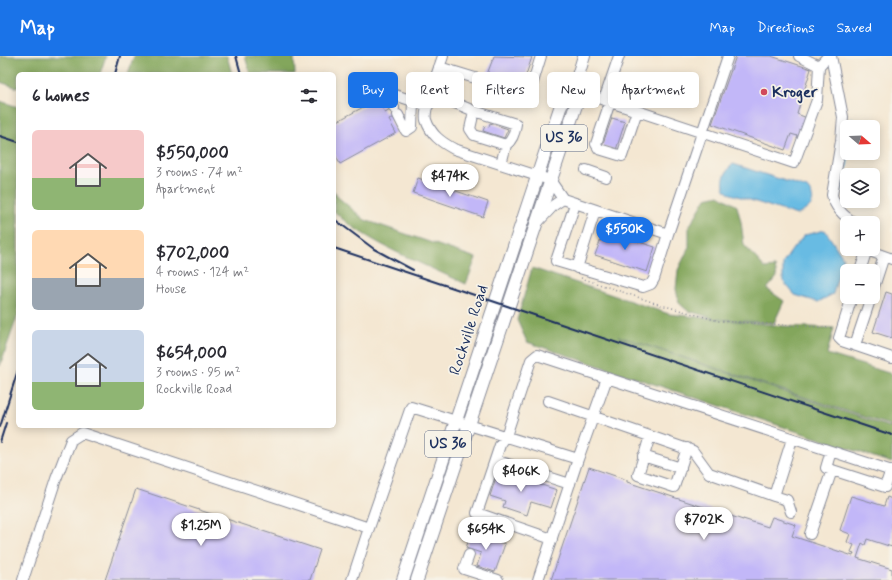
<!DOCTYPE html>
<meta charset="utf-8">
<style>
body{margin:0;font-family:Mynerve,sans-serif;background:#f7f7f7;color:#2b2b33;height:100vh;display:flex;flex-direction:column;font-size:15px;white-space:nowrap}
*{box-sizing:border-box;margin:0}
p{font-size:13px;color:#7c7c81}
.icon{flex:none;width:22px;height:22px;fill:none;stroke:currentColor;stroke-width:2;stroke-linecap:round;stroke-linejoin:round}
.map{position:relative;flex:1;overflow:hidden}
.side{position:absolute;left:16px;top:16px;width:320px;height:356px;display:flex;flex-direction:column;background:#fff;border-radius:6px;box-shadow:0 2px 10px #0003}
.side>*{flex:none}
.top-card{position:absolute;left:348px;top:16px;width:380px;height:36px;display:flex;gap:8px}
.needle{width:26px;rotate:109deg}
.controls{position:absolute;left:840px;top:64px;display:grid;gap:8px}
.controls a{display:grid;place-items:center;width:40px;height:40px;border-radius:6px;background:#fff;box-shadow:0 2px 10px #0003;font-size:20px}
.price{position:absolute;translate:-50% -34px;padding:0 9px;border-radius:14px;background:#fff;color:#222;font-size:13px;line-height:26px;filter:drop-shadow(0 1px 2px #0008)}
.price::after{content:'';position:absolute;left:50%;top:24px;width:12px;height:9px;margin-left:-6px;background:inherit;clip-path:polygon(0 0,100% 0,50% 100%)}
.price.current{background:#1a73e8;color:#fff}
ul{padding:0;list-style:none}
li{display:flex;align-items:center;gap:12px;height:100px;padding:0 16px}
li span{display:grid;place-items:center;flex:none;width:112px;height:80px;border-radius:6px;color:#555}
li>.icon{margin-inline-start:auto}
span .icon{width:48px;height:48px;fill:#fffc;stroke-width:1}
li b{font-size:17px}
h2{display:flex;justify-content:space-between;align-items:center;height:48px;padding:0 16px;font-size:17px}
.chip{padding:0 14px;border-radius:6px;background:#fff;box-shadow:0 2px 10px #0003;font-size:14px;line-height:36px}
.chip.current{background:#1a73e8;color:#fff}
header{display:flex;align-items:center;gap:24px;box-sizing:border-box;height:56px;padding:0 20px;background:#1a73e8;color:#fff}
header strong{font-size:19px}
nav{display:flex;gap:22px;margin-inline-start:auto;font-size:14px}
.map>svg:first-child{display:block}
.forest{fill:#83a65b;stroke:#4f6a5c}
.water{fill:#67bbe3;stroke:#4175a0}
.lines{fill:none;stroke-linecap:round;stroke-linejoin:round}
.stream{stroke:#67bbe3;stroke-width:2}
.building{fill:#c2b7f8}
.minor-casing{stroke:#888b98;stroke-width:12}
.major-casing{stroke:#888b98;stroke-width:14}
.path{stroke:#888b98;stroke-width:1.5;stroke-dasharray:1 3;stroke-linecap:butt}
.minor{stroke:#fff;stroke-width:10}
.major{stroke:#fff;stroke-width:12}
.rail{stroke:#1b2f5e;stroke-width:2}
.poi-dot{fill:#d1495b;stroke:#f7f3e8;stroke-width:1.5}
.labels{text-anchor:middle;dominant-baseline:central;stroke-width:3.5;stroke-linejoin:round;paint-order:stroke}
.shield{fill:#f7f3e8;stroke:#5d6a87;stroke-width:1}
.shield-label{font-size:15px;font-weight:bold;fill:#1b2f5e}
.poi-label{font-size:16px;font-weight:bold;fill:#1b2f5e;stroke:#f7f3e8;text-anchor:start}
.street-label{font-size:16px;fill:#1b2f5e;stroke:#f7f3e8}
</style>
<header>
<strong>Map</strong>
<nav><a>Map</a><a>Directions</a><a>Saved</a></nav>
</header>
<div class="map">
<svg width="892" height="524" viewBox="0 0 892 524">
<rect width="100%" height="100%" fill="#f7f3e8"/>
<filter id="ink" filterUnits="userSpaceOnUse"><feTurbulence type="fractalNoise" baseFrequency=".025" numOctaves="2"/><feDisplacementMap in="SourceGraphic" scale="8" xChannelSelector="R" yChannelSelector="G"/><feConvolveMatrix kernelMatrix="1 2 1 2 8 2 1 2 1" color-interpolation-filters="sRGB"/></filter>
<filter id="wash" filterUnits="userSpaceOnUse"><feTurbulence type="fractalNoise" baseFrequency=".012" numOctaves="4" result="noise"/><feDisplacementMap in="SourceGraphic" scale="16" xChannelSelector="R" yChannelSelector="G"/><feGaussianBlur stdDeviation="0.9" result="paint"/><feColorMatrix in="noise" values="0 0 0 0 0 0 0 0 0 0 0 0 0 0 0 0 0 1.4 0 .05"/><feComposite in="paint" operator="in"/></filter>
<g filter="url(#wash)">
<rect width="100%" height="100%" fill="#f4e7d2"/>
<path class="forest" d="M0,0h106l-6,18h-82v14l-18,-6z
M134,0h93l5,18h-104z
M245,0h49l1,18h-45z
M0,45l18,6v207l-18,52z
M334,135l6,8 25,21 111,38 -10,26c-38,-18 -104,-43 -132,-73z
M719,139l18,11 4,16 3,23 21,23 10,-1 2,10 -10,12 17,12 -10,22 -57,-4 -29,-8 -9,-8 -3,-14 2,-19 11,-23v-20l17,-29z
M532,212l137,46 114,12 51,2 -7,26 65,20v52l-274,-90 274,92v35l-365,-121 -10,-22z"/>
<path class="water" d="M733,108l74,24c12,14 3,20 -10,27l-69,-22c-9,-8 -3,-22 5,-29z
M825,174l18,28 -10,36 -15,8 -23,-7 -12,-14v-18l11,-16 11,-12z"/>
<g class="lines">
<path class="stream" d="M852,71v-8
M843,137l-1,-2 7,-38"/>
</g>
<g id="blocks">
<path class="building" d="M494,0l38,1 -10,30 -36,-10z
M736,0h35l40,13 -14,45 10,4 -6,19 -10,-3 -6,16 -73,-26z
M378,43l7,14 12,-7 3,8 -11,6 7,13 -56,31 -6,-11v-30z
M612,62l13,4 -9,28 -14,-4z
M490,67l18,6 -4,9 -21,-7 2,-5 4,1z
M418,122l70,24 -5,15 -70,-24z
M604,175l51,16 -8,25 -52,-17z
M886,236l6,2v44l-19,-6z
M589,411l38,13v2l116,38v-1l25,8 4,-10 24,8 -4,11 61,20 1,-3 -3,-1 3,-7 -7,-3 3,-8 -10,-4 11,-34 33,10 3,-9 5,2v48l-25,-8 -2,6 -3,-2 -5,15 35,11v11h-341z
M498,415l59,19 -6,18 -20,-6 -4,13 -24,-8 2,-6 -15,-5z
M136,433l184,61 -10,30h-205z
M471,477l34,11 -10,28 -18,-6 4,-13 -15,-5z"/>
</g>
</g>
<g filter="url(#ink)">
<use href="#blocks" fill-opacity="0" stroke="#888b98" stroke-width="1"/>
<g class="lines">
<g class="minor-casing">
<path id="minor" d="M443,0c-4,13 -20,53 -17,64 5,15 15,22 28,29l96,31 13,19 105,35 60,-178
M799,0l20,10
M831,0l12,61 -2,24 -9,54c3,13 11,21 23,28
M439,11l88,27 3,-2 11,-36
M574,34l220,73 23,-63 2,-34 9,-10
M386,36l42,14
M386,36l8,16
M431,37l43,18 42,13c-1,8 -3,16 -10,21l-32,-10 -4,-6 4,-18
M604,44l15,-44
M610,46l-14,42 3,5 23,7 15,-45
M398,59l8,16 6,-4 1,-26
M501,108l5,-19
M586,114l20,7
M575,148l-19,57 87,26 8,-3 3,-5 14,-45
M538,166l16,-17 9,-6
M867,194l25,9
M577,212l18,-57
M860,215l7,-22
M873,234l11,-34
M852,241l-13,41 3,3 50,17
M855,289l16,-48
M548,345l145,50 16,22 65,23 18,-57
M650,380l-12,39 36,12 13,-39
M831,395l-5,17 59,19 6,-17
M643,400l38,12
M495,404l-18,53 75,26
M570,428l-75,-24 5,-15 6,-9 25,-76 6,-5 70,23
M774,440l13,4 4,12
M369,472l42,-121 167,52 29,-81 285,93
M810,478l22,-64
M469,499l-5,14 34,11
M23,524l33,-101 15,-39 11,-7 287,95 -17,52
M538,524l40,-121"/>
</g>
<g class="major-casing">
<path id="major" d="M403,524l159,-478 10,-7 12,-39
M417,524l159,-475 -4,-10"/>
</g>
<path class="path" d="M581,222l80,27 58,16 114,7"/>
<use href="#minor" class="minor"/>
<use href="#major" class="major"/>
<path class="rail" d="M236,0l5,18
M115,18l5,-18
M0,80l18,6
M334,163l40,30 39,21
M334,192l558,187
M0,371l18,-57
M0,386l6,-19"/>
</g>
</g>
<circle class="poi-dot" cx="764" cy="36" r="4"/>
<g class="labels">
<g class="shield">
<rect x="541" y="69" width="46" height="26" rx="3"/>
<rect x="425" y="375" width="46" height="26" rx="3"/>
</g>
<g class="shield-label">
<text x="564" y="82">US 36</text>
<text x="448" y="388">US 36</text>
</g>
<g class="poi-label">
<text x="772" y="36">Kroger</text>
</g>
<g class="street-label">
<text transform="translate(469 274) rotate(-72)">Rockville Road</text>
</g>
</g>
</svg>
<div class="controls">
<a><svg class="needle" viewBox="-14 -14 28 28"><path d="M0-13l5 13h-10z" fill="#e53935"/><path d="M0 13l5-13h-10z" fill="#7c7c81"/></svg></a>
<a><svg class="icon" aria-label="layers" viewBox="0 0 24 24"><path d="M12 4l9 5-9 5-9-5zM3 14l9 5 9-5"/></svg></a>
<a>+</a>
<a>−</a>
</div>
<b class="price" style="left:450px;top:142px">$474K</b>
<b class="price current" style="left:625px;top:195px">$550K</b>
<b class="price" style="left:521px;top:437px">$406K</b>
<b class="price" style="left:704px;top:485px">$702K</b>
<b class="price" style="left:201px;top:491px">$1.25M</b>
<b class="price" style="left:486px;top:495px">$654K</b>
<div class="top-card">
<a class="chip current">Buy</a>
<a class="chip">Rent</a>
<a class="chip">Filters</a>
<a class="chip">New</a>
<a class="chip">Apartment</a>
</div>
<section class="side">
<h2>6 homes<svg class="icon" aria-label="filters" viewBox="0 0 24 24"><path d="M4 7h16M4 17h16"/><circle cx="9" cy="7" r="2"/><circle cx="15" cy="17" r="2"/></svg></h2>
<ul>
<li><span style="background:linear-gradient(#f6c9c9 60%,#8fb573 0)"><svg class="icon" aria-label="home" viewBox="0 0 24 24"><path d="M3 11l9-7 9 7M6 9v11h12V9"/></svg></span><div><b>$550,000</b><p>3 rooms · 74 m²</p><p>Apartment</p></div></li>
<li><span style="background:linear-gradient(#ffd9b3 60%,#9aa5b1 0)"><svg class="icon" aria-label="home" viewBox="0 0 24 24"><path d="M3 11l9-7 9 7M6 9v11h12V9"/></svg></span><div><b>$702,000</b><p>4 rooms · 124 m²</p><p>House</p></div></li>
<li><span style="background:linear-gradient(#c9d6e8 65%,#8fb573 0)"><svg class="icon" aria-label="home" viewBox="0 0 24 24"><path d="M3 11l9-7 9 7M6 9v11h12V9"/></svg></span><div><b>$654,000</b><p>3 rooms · 95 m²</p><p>Rockville Road</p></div></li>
</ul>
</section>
</div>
